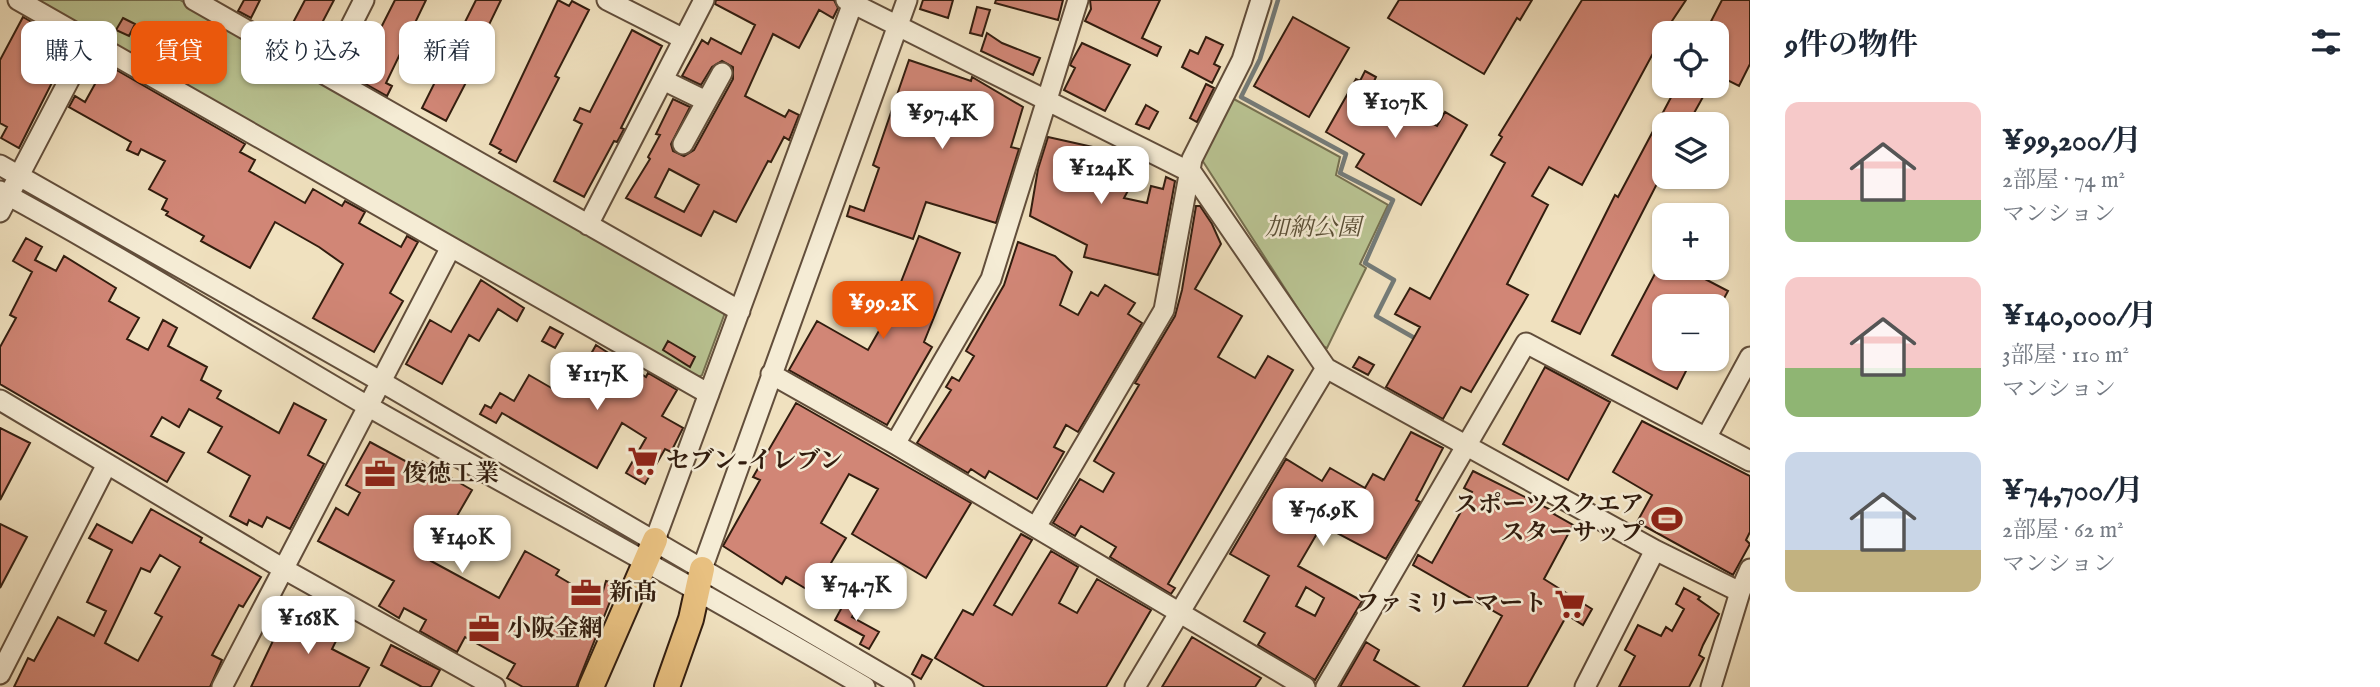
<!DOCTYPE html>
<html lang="ja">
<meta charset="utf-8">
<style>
body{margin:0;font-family:"IM FELL English","Noto Serif JP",serif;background:#f6f6f7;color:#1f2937;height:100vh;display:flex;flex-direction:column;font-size:26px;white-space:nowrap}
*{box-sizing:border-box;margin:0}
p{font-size:23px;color:#747a83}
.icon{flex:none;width:38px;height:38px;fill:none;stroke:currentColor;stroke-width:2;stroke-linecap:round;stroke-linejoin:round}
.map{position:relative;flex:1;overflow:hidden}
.panel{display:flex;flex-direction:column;background:#fff;width:630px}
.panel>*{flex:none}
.banner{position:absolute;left:21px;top:21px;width:665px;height:63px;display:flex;gap:14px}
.fabs{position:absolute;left:1652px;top:21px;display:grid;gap:14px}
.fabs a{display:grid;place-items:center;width:77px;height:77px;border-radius:14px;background:#fff;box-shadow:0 2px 5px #0004;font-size:35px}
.price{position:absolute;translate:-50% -60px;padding:0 16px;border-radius:14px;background:#fff;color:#222;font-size:23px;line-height:46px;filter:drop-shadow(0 2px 4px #0008)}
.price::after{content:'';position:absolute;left:50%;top:42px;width:21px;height:16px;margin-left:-10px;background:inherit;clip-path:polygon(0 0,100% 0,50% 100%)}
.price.active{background:#ea580c;color:#fff}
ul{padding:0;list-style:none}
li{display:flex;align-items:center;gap:21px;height:175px;padding:0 35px}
li span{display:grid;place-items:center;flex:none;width:196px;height:140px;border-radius:14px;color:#555}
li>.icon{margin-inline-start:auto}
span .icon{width:84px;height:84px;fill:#fffc;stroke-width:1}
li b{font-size:30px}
h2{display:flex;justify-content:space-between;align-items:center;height:84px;padding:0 35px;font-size:30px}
.tag{padding:0 24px;border-radius:14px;background:#fff;box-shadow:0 2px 5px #0004;font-size:24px;line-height:63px}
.tag.active{background:#ea580c;color:#fff}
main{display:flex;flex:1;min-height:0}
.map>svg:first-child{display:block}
.green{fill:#b9c392;stroke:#767050;stroke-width:2}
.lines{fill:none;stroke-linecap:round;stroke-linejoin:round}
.stream{stroke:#747b78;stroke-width:4.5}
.building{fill:#d18676;stroke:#321d0f;stroke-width:2;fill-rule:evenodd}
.minor-casing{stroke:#624e3b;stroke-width:23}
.major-casing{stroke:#321d0f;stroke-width:28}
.minor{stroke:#f5ecd5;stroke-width:19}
.major{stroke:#e8c080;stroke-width:24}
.labels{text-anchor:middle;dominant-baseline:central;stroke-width:5;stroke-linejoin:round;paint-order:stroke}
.park-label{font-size:24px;font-style:italic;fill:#5a4f36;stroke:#f5ecd5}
.poi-label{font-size:24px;font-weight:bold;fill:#321d0f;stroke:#f5ecd5;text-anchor:start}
</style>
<main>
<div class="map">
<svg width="1750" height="687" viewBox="0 0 1750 687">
<rect width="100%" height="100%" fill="#f0e1bf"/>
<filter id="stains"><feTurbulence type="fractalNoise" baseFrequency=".00286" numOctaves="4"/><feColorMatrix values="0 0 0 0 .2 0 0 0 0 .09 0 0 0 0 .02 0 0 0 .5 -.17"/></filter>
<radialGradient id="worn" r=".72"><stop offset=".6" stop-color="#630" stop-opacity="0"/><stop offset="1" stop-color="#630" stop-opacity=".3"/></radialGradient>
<path class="green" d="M32,0h148l546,310 -24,65 -7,4z
M1232,98l108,59 -4,18 52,30 -28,59 6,4 -39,80 -5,-2 -120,-186z"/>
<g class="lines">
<path class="stream" d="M1278,0l-18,59 -19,38 105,57 -6,19 53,27 -28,63 29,17 -18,36 42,24"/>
</g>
<path class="building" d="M244,0h16l-9,18 -13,-7z
M305,0h29l-24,46 -23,-12z
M395,0h31l-40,83 6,3 -5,10 -39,-22 5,-9 7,4z
M476,0h25l-18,37 5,3 -42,81 -24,-13z
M558,0l11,6 3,-5 17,9 -34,66 4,2 -43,84 -17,-9 2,-3 -11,-6z
M716,0h118l4,8 -5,10 -14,-8 -20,38 -26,-14 -28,62 40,21 4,-7 10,5 -10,25 -5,-3 -13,25 -3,-1 -32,61 -22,-11 -13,25 -75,-38 24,-39 -2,-2 12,-22 -4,-1 17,-35 17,8 -19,37 2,7 11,5 10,-6 39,-71v-12l-11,-6 -10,6 -11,18 -19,-9 20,-36 6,4 3,-6 30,16 14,-29 -40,-21zM669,169l30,16 -15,27 -29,-15z
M923,0h30l-5,18 -28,-9z
M996,0h67l-5,20 -63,-17z
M1090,0h70l-18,38 19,9 -4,9 -72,-35 6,-12z
M1399,0h133l-12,20 -3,-2 -33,56 -96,-56z
M1582,0h104l-22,33 -82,152 -33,-18 -17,29 16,9 -41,79 21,11 -57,97 -10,-5 -18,32 -57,-32 34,-60 -25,-13 15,-26 20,11 75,-136 -14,-8 11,-18 -3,-2z
M1722,0h28v64l-11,22 -22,-11v-42h-12z
M977,7l13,3 -8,26 -12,-3z
M23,17l48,28 -52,103 -18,-10 6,-11 -7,-4v-63z
M1293,17l56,31 -40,69 -55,-31z
M123,18l12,6 -6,12 -13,-6z
M632,30l30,16 -41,82 3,1 -7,13 -3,-1 -30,56 -30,-16 28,-57 -8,-4 6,-12 10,4z
M987,33l15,10 38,15 -7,17 -52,-24z
M1206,37l17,8 -9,19 6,3 -8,16 -30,-16 8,-17 8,4z
M1082,43l48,22 -25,46 -41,-21 11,-22 -5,-3 2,-4z
M909,60l62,21 1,-4 51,30 -12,40 8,2 -23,74 -70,-21 -13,37 -66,-23 3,-10 14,5 15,-43 -6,-3z
M106,64l139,80 -5,8 15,8 -6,11 56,32 8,-14 29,17 3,-5 20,11 -6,11 42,24 6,-11 11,6 -28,51 13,8 -29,51 -61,-34 30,-54 -24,-17 -44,-25 -25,46 -49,-27 3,-5 -38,-21 2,-3 -6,-3 5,-10 -18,-10 16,-28 -24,-12 -3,6 -11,-5 4,-8 -62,-35 6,-11 10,6z
M1365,71l11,6 -5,11 66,38 8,-14 22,13 -46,80 -65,-38 8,-13 -38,-22 30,-53 4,2z
M1206,84l8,4 -17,34 -7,-4z
M1677,86h32l-21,38h-24v46l-84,164 -28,-13 63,-126 3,2z
M1146,105l12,7 -9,17 -13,-5z
M1048,137l76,17 -5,10 13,6 -7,15 5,2 -6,11 23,5 4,-17 12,3 3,-12 9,4 -17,94 -74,-18 3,-12 -57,-29 8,-47z
M1196,206h4l12,18 9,20 -26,45 47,27 -24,41 37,21 13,-22 25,14 -125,214 7,4 -4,6 -61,-37 6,-10 -35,-21 -6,10 -22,-13 27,-44 23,13 11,-19 -20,-12 45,-76 -4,-2 40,-67 7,-26z
M919,236l41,17 -36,89 8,5 -45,78 -98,-55 28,-49 51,29 20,-35z
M26,238l16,9 -7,13 21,11 8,-15 52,32 -7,13 30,17 -12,21 21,11 15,-30 14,8 -9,18 39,21 -6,13 20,11 -4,7 62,35 15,-30 32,17 -18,35 16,9 -34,65 -23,-12 -5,10 -13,-7 -2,5 -17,-9 20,-40 -42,-24 14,-25 -33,-18 -10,18 -17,-10 -11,19 33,17 -17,29 -167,-98v-37l16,-29 -6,-3 22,-43 -19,-11z
M1018,242l37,14 17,16 -12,33 18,10 13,-23 7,4 7,-11 30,18 -7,11 14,9 -64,109 -12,-7 -12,22 10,5 -27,47 -48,-28 -4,7 -14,-9 -3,4 -51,-30 34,-53 -5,-3 6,-10 7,4 15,-25 -8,-5 38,-66z
M1658,268h26l44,23 -8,15h-56v53h28l-15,30 -65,-34z
M481,280l43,28 -7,13 -19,-12 -19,32 -10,-6 -27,49 -36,-20 24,-44 21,12z
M550,327l13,7 -8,14 -13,-7z
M668,341l27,16 -5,10 -27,-17z
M596,345l50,32 2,-4 29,17 -15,26 21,12 -12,24 -6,-3 -20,35 -19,-11 20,-35 -24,-15 -25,45 -95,-55 -6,10 -16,-9 5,-9 6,3 9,-15 14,8 15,-26 38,22z
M1359,357l15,8 -6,10 -15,-8z
M1545,367l65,35 -42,78 -65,-36z
M796,403l175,100 -45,75 -74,-44 26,-45 -29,-15 -28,49 25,15 -33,55 -27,-16 -4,7 -59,-38 37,-66 -7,-3z
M1642,421l108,55v56l-4,8 4,4 -17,31 -96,-53 15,-27 -39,-23z
M0,428l30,15 -30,57z
M1411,432l32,16 -27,52 4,2 -34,57 -64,-34 -24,41 64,35 -47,79 -57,-35 7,-12 -21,-12 25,-45 -39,-22 56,-95 36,22 8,-13 35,20 8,-14 11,6zM1306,587l18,11 -9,18 -19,-10z
M370,442l48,26 4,-7 50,29 -41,71 68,37 26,-47 34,19 -3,5 44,26 6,-20 11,3 -41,103h-53l-16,-9 8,-14 -50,-27 -8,15 -37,-21 6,-11 -22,-12 -5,10 -20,-12 15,-25 -76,-40 18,-33 12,7 12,-22 -14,-8z
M1473,471l82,41 -1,2 19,11 -29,54 48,30 -9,16 -16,-10 -40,72h-64l39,-71 -89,-51 5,-10 14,8 40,-71 -8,-4z
M151,509l51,29 -2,4 61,35 -18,30 -4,-2 -27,50 10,5 -12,27h-196l14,-29 6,3 24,-44 36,19 12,-25 -19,-9 25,-52 -23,-12 8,-14 35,19zM160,555l20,12 -25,46 7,4 -24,44 -33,-18 36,-75 9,4z
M0,524l27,13 -27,51z
M1021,534l11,6 -38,65 18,10 39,-64 27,16 -19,36 18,10 20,-34 54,31 -45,77h-121l-50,-29 28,-48 10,5z
M1684,588l16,9 -2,2 21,15 -16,31 -4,10 5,3 -15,29h-70l16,-31 -10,-6 13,-25 23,11 5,-9 6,4 12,-22 -8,-5z
M848,596l11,7 -7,14 27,15 -10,17 -9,-5 4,-8 -29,-16z
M291,603l51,26 -10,20 37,19 -10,19h-108z
M1192,637l69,41 -6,9h-93z
M1366,642l13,8 -5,10 45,27h-79z
M391,645l49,25 -9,17h-9l-41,-22z
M922,655l10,5 -11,19 -9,-5z"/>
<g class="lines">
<g class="minor-casing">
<path id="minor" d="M18,0l433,247 -229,440
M194,0l546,311
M607,0l77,39
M846,0l346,173 134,195 -191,319
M326,75l38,-75
M663,80l43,21
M683,144l39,-71
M0,165l380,216 524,306
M0,191c126,68 247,145 371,217 165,94 331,183 494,279
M0,212l90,-172
M588,225l116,-225
M451,247l258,147
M1326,368l329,182 -70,137
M771,374l124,70 410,243
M0,400l282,168 213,119
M1706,438l44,-81
M895,444l96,-165 87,-279
M1036,527l128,-217 28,-151 50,-99 19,-60
M655,540l199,-540
M1655,550l85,42
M702,569l205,-569
M0,674l107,-210
M1326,687l200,-344 224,118
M1711,687l29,-95 10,-23"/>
</g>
<g class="major-casing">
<path id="major" d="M591,687l64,-147
M667,687l24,-68 11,-50"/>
</g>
<use href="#minor" class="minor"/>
<use href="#major" class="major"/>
</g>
<defs>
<g id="supermarket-bare" transform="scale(2.415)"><path d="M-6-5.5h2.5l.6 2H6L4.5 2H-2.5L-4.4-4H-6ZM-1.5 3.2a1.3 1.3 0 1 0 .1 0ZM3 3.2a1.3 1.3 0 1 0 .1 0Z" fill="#8f2418" stroke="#f5ecd5" stroke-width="2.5" paint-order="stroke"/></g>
<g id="office-bare" transform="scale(2.415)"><path d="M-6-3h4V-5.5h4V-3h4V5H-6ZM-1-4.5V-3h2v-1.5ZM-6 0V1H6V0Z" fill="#8f2418" stroke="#f5ecd5" stroke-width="2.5" paint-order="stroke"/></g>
<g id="stadium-bare" transform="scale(2.415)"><path d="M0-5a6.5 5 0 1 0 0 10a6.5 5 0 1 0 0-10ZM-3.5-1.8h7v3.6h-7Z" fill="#8f2418" stroke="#f5ecd5" stroke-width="2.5" paint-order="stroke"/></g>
</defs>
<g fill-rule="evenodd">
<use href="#supermarket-bare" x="643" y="461"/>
<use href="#office-bare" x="380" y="474"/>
<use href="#stadium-bare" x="1667" y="519"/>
<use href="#office-bare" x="586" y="593"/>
<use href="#supermarket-bare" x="1570" y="604"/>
<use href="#office-bare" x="484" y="629"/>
</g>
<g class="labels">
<g class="park-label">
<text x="1313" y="228">加納公園</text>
</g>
<g class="poi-label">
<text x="666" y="461">セブン-イレブン</text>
<text x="403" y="474">俊徳工業</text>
<text x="1644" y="505" text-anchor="end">スポーツスクエア<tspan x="1644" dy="28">スターサップ</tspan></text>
<text x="609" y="593">新髙</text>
<text x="1547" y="604" text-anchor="end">ファミリーマート</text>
<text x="507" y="629">小阪金網</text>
</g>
</g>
<rect width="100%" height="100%" filter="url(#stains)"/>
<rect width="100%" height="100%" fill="url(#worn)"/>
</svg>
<div class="fabs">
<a><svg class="icon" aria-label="locate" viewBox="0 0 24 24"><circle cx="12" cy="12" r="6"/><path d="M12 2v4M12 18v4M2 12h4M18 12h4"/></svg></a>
<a><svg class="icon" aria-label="layers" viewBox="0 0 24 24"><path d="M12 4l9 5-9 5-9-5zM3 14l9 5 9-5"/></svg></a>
<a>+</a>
<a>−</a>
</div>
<b class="price" style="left:1395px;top:140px">¥107K</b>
<b class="price" style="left:942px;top:151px">¥97.4K</b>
<b class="price" style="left:1101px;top:206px">¥124K</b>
<b class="price active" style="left:883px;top:341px">¥99.2K</b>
<b class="price" style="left:597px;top:412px">¥117K</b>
<b class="price" style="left:1323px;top:548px">¥76.9K</b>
<b class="price" style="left:462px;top:575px">¥140K</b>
<b class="price" style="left:856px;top:623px">¥74.7K</b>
<b class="price" style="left:308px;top:656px">¥168K</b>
<div class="banner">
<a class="tag">購入</a>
<a class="tag active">賃貸</a>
<a class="tag">絞り込み</a>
<a class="tag">新着</a>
</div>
</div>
<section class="panel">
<h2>9件の物件<svg class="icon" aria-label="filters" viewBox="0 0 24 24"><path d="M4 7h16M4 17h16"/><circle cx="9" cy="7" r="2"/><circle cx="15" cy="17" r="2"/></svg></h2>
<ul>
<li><span style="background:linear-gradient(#f6c9c9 70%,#8fb573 0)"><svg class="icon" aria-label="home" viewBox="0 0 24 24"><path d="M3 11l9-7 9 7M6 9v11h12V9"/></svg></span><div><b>¥99,200/月</b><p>2部屋 · 74 m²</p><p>マンション</p></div></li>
<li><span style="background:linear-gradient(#f6c9c9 65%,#8fb573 0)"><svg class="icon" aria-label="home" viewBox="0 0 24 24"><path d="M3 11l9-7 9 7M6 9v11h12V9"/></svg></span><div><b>¥140,000/月</b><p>3部屋 · 110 m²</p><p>マンション</p></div></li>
<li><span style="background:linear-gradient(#c9d6e8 70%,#c2b280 0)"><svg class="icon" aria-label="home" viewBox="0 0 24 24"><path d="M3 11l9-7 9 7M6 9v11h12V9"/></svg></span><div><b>¥74,700/月</b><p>2部屋 · 62 m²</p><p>マンション</p></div></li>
</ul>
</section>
</main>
